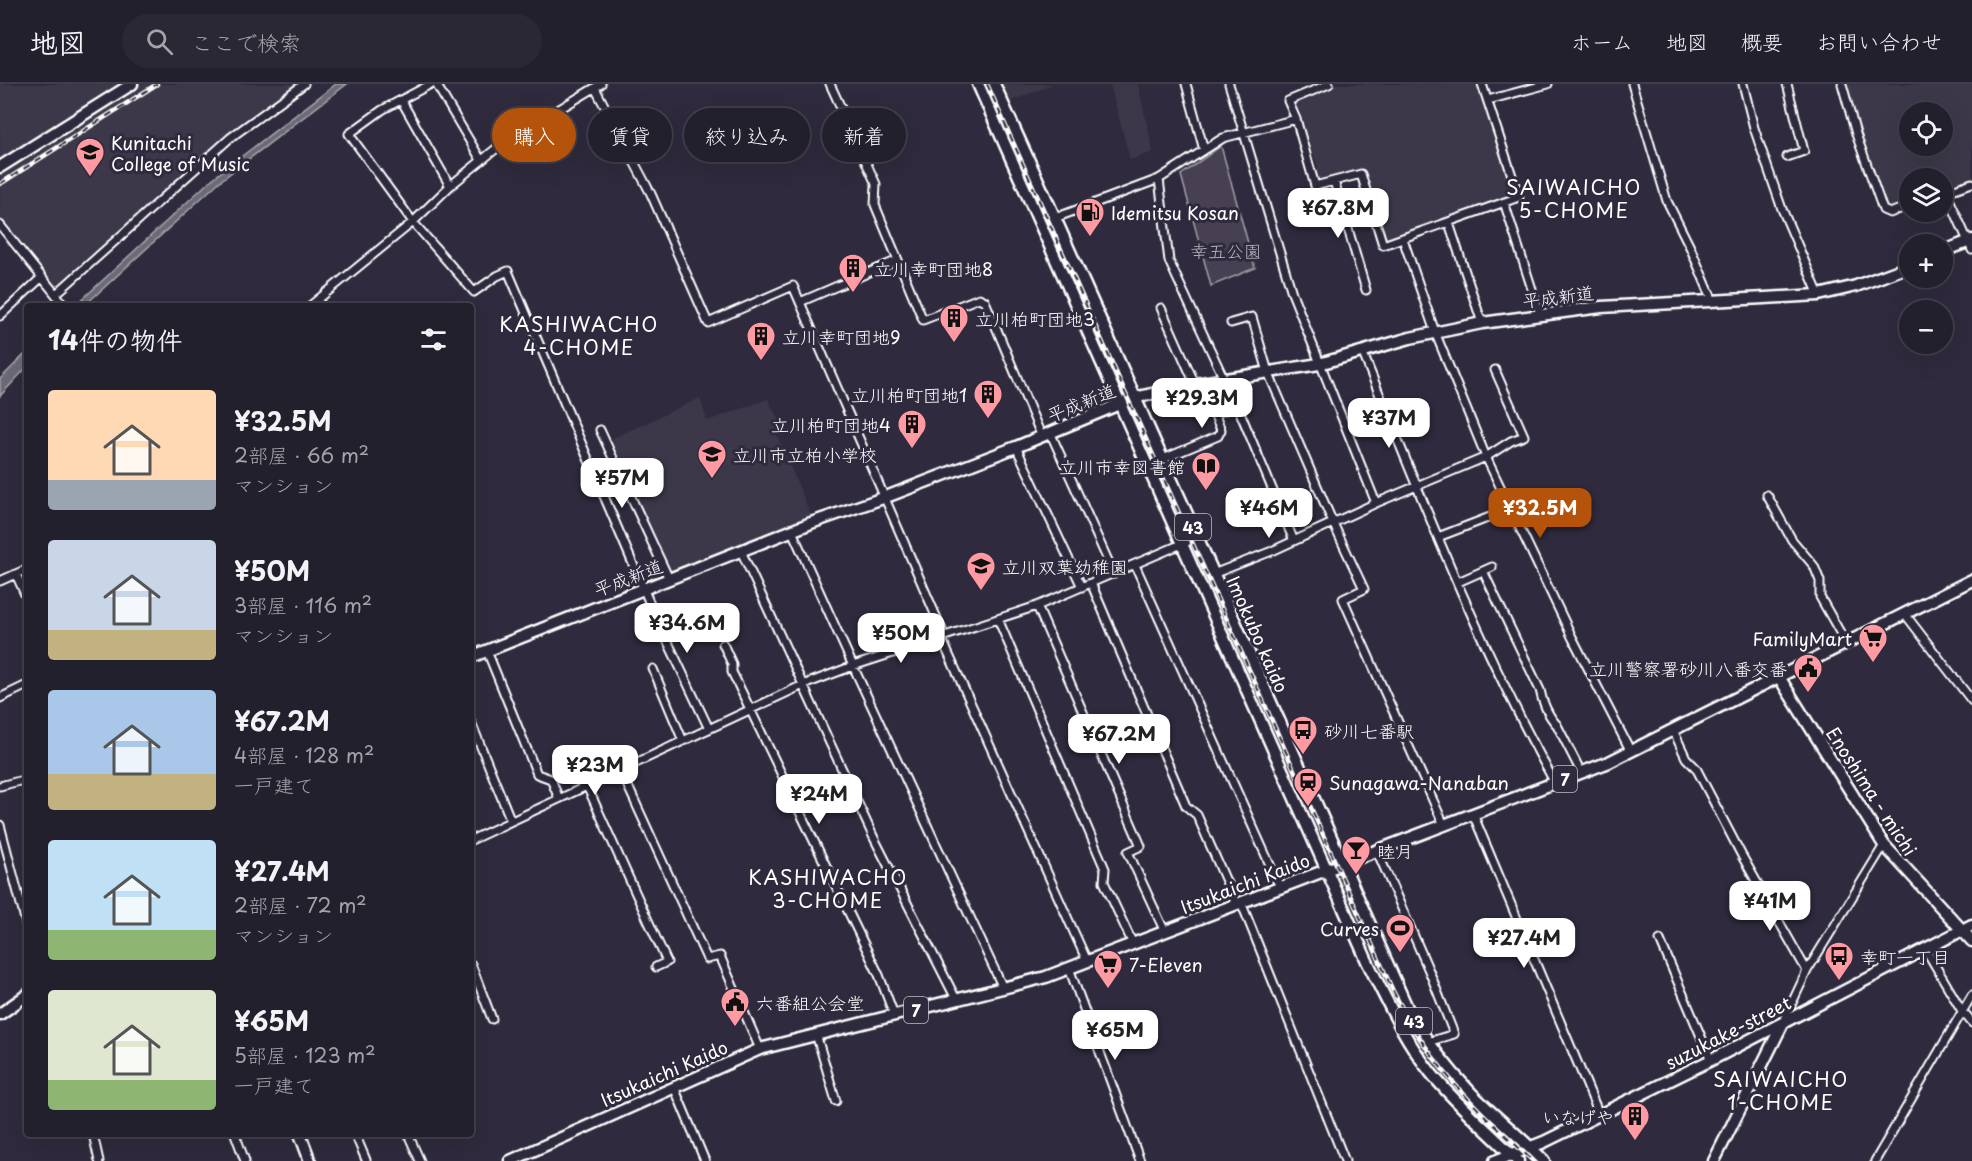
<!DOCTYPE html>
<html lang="ja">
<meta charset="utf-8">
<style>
body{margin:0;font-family:"Playpen Sans","Klee One",sans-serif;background:#2b2836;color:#f1f3f6;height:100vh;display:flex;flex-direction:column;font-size:22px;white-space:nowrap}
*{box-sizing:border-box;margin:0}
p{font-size:20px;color:#a3a3aa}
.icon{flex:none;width:33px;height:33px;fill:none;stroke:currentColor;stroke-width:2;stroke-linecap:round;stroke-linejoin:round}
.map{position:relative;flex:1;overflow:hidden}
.side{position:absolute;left:24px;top:219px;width:450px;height:834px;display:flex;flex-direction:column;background:#23202e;border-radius:6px;box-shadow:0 6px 24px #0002,0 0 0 2px #403e4a}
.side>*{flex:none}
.guide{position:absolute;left:492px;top:24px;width:570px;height:54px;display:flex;gap:12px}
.fabs{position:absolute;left:1899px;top:18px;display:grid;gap:12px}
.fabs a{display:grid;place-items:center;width:54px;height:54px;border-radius:50%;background:#23202e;box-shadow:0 6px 24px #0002,0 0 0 2px #403e4a;font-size:30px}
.price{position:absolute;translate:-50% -51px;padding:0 14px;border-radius:12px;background:#fff;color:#222;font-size:20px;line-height:39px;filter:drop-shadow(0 2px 3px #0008)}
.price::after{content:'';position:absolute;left:50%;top:36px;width:18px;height:14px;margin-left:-9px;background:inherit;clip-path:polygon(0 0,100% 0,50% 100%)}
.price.active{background:#b45309;color:#fff}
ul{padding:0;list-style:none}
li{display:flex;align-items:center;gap:18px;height:150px;padding:0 24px}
li span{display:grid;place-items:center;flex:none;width:168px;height:120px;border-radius:6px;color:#555}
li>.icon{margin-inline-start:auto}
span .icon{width:72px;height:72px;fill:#fffc;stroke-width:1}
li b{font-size:26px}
h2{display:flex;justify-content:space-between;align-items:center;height:72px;padding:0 24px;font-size:26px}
.chip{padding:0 21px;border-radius:27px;background:#23202e;box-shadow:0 6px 24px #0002,0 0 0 2px #403e4a;font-size:21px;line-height:54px}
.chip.active{background:#b45309;color:#fff}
header{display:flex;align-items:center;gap:36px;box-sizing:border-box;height:84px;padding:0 30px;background:#23202e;border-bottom:2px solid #403e4a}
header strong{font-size:28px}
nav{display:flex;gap:33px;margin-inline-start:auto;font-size:21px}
.search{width:420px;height:54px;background:#2b2836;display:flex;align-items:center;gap:15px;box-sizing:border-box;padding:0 21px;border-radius:33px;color:#a3a3aa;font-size:22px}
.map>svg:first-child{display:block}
.built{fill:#3c3749;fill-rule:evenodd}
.green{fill:#464152;stroke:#a2a0a8;stroke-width:1.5}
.water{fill:#6d6a77;stroke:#a7a6ad;stroke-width:1.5}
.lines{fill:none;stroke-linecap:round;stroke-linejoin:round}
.street-casing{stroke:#fff;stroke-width:11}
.secondary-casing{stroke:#fff;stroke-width:15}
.primary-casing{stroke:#fff;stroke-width:15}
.street{stroke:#2f2a3d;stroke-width:7}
.secondary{stroke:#2f2a3d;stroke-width:10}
.primary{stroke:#2f2a3d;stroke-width:10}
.rail-casing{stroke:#fff;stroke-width:4.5}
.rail{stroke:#2f2a3d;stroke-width:2;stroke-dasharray:7;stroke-linecap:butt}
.labels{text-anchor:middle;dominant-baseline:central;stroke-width:6;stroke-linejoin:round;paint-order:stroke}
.shield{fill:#2f2a3d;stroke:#c1bfc5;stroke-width:1.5}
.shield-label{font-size:16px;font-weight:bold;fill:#fff}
.poi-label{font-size:18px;fill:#fff;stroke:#2f2a3d;text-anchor:start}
.park-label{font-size:18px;fill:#b5b3ba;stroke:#2f2a3d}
.street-label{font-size:18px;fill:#fff;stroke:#2f2a3d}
.neighbourhood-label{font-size:20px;letter-spacing:1.5px;fill:#fff;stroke:#2f2a3d}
</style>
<header>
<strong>地図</strong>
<div class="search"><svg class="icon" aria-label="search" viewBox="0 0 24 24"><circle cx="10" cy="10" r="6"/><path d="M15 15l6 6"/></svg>ここで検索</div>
<nav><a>ホーム</a><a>地図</a><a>概要</a><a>お問い合わせ</a></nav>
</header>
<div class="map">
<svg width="1972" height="1077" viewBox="0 0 1972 1077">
<rect width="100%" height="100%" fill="#2f2a3d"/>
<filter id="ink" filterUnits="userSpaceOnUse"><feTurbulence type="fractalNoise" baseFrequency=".0167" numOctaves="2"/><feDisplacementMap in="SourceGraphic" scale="12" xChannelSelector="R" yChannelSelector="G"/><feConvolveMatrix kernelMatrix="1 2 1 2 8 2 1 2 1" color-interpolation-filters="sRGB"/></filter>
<g filter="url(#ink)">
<path class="built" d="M0,0h295l-71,52 -165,155 -59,-73z
M1001,0h52l-44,18z
M1110,0h28l15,68 -23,8z
M1335,0h146l34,109 -3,4 -122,43 -4,-2 -22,-68 -42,11 -3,-1 -3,-9 2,-4 -16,-44 -1,-10 -5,-7 3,-7z
M1843,0h129v95l-29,11 -1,-12h-32l-1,24 -22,8 -23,-55zM1910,28h32v34h-32z
M700,314l7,23 61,-22 17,32 -8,4 35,83 -140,56 -61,-135z"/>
<path class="green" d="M1221,62l34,122 -44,18 -30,-111z"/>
<path class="water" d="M336,0h11l-128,98 -135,124h-9l137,-127z
M27,268v15l-27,29v-17z"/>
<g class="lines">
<g class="street-casing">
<path id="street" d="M431,0l-49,26 -33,24 64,88 61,70 23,-16 11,-5 142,333 59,125
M436,0l45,76
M830,0l46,100 -1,21 48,115 56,-22 6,3 56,134
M1186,0l18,66
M1229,0l63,209 84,210
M1329,0l-41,17 8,18 19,67 46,-12 22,71 136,-48 -37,-113
M1632,0l35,117 23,46 23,54
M1743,0l11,44 28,81 37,86
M1842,0l14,50 27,76 7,3 20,-8
M595,4l56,106 57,129 85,-37 149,344 2,14 143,317
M401,16l49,86
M1488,16l60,-16
M1787,73l17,-6 -17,-67
M1159,95l10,82 55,118
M1334,97l32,109
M1946,108l26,58
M1943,109l29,-10
M1504,118l36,112
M1055,134l104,-39 64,-41 73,-19
M1449,139l33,100
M0,141l65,81
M1403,155l32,93 51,125 86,180 59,115
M56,210l174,-156 74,-54
M800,218l98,-42
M310,222l103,-84 37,-36 53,-43 98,-59
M1161,224l34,76
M0,232l42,-39
M1231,239l21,-6 16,55 65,151 31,66 -21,10 101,226
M1362,267c59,146 116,294 193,432
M1215,330l22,-9 57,136
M600,346l69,149
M1050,348l64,142
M1016,363l66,140
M1163,375l55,-23 3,-6 -20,-47
M1767,411l25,45 22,26 6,15v16l26,46
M792,447l61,135 150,322
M1438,453l73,-28
M741,467l132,285 83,163
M1135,481l145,322
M1483,487l57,119c2,12 9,27 17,35l24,47
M16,490l11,25
M1213,490l59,-23 104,-48 110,-46 25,-16 13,-5 -29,-66
M0,497l27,-12
M1458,498l34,-15
M1091,499l95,223 11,9 39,89
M1037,522l104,240 -13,6 37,80
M1905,530l67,87
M998,535l107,250 -1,13 29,62
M723,560l9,20v8l147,303 15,40
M487,567l50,123 14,5 8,20
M653,585l30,72
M0,614l27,-13
M471,638l40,99
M1673,646l13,28 10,10 46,88 65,115 77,-126
M621,687l86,188 13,-3 40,93
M0,702l27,-7
M587,702l80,176 -11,5
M1473,730l126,300
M0,741l27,102
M471,756l332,-155 50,-19 184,-60 161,-69
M1377,767l53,122 24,61 -26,8
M1241,818l104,259
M1660,856l51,120
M1926,866l36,61 10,12
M471,880l21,55
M1069,884l71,193
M1783,938l24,-51
M816,950l20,67
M674,1003l31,74
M93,1050l6,27
M235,1050l10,27
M355,1050l11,26
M408,1050l12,27
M1875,1077l97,-166"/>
</g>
<g class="secondary-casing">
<path id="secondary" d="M0,83l132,-83
M1942,168l30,-12
M471,573l340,-134 75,-26 130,-50 118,-49 61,-14 124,-20 91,-26 72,-15 119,-16 218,-12 37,-9 54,-20
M1779,593l105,168 88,96
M0,930l27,-19
M300,1050l10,27
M1495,1077l49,-19 167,-82 261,-135
M1714,1077l69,-138"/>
</g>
<g class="primary-casing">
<path id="primary" d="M978,0l389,877c19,38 37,78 64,112 26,32 58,59 87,88
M994,0l61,134 354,794c17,29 39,57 63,82 23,23 49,43 72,67
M510,1077l250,-112 286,-72 563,-215 363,-182"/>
</g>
<use href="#street" class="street"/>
<use href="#secondary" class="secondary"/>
<use href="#primary" class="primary"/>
<g class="rail-casing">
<path id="rail" d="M987,0l406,907c14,27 30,54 49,78 27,34 60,63 91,92
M0,100l157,-100"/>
</g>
<use href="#rail" class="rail"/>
</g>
</g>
<defs>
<g id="university-pin" transform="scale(1.5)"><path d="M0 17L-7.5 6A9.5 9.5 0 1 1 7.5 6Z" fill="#ff9aa2" stroke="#2f2a3d"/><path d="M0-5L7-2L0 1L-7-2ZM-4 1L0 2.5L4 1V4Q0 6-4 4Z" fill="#111"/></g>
<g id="fuel-pin" transform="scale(1.5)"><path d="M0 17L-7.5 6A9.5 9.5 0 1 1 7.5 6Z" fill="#ff9aa2" stroke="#2f2a3d"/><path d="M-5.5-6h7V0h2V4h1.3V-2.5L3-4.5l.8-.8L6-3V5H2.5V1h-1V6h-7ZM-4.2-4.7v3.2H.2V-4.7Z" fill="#111"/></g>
<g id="building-pin" transform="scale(1.5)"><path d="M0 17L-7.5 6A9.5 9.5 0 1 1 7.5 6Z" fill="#ff9aa2" stroke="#2f2a3d"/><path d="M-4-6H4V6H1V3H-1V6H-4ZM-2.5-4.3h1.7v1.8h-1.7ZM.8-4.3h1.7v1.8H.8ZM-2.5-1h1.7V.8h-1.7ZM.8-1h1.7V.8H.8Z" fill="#111"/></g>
<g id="school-pin" transform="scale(1.5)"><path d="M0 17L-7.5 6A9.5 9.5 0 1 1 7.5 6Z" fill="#ff9aa2" stroke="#2f2a3d"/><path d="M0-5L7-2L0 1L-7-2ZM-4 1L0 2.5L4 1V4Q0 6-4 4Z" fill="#111"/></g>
<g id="library-pin" transform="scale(1.5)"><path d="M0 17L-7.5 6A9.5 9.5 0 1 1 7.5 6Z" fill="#ff9aa2" stroke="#2f2a3d"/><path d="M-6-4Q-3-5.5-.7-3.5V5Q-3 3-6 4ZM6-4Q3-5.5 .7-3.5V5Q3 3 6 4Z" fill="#111"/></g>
<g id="supermarket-pin" transform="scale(1.5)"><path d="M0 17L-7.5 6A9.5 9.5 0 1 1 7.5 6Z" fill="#ff9aa2" stroke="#2f2a3d"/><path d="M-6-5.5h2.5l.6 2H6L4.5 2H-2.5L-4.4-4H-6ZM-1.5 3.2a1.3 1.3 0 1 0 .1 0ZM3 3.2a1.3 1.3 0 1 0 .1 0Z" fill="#111"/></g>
<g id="civic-pin" transform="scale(1.5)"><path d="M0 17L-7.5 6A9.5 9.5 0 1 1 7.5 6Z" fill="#ff9aa2" stroke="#2f2a3d"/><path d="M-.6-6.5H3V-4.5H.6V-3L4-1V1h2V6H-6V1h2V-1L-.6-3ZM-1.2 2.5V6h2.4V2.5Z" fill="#111"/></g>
<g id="bus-pin" transform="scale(1.5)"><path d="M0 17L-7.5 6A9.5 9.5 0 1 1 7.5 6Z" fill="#ff9aa2" stroke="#2f2a3d"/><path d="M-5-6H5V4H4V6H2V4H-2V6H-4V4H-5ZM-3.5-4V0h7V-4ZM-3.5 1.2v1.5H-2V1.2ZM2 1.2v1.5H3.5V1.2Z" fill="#111"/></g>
<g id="station-pin" transform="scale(1.5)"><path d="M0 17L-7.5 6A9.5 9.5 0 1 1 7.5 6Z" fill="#ff9aa2" stroke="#2f2a3d"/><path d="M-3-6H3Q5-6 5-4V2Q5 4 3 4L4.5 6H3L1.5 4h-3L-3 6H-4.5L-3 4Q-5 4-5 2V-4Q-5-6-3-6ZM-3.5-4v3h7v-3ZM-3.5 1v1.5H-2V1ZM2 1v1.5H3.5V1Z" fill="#111"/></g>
<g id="bar-pin" transform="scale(1.5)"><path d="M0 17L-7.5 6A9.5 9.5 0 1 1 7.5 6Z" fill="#ff9aa2" stroke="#2f2a3d"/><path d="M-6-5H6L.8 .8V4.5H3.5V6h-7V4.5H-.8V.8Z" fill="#111"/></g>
<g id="stadium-pin" transform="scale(1.5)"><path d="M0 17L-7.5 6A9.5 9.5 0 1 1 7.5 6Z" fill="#ff9aa2" stroke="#2f2a3d"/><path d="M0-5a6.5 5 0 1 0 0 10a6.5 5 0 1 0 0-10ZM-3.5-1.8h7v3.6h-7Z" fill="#111"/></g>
</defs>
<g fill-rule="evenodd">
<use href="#university-pin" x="90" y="68"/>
<use href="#fuel-pin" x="1090" y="128"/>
<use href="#building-pin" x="853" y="184"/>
<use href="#building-pin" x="954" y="234"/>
<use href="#building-pin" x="761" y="252"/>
<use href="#building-pin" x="988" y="310"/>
<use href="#building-pin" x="912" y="340"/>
<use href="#school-pin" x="712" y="370"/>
<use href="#library-pin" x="1206" y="382"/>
<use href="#school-pin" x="981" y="482"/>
<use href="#supermarket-pin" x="1873" y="554"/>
<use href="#civic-pin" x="1808" y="584"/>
<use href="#bus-pin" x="1303" y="646"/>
<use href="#station-pin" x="1308" y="698"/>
<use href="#bar-pin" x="1356" y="766"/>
<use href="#stadium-pin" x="1400" y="844"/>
<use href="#bus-pin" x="1839" y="872"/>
<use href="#supermarket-pin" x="1108" y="880"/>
<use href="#civic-pin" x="735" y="918"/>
<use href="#building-pin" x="1635" y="1032"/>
</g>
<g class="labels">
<g class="shield">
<rect x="1175" y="430" width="36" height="26" rx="4.5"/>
<rect x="1553" y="682" width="24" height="26" rx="4.5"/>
<rect x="904" y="913" width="24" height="26" rx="4.5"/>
<rect x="1396" y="924" width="36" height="26" rx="4.5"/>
</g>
<g class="shield-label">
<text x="1193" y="443">43</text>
<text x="1565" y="695">7</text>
<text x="916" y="926">7</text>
<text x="1414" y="937">43</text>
</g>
<g class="poi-label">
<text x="111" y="58">Kunitachi<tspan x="111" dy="21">College of Music</tspan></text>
<text x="1111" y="128">Idemitsu Kosan</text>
<text x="874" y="184">立川幸町団地8</text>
<text x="975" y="234">立川柏町団地3</text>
<text x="782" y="252">立川幸町団地9</text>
<text x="967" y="310" text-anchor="end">立川柏町団地1</text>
<text x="891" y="340" text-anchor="end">立川柏町団地4</text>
<text x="733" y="370">立川市立柏小学校</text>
<text x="1185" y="382" text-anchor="end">立川市幸図書館</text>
<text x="1002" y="482">立川双葉幼稚園</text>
<text x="1852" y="554" text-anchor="end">FamilyMart</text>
<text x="1787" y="584" text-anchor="end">立川警察署砂川八番交番</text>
<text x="1324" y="646">砂川七番駅</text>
<text x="1329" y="698">Sunagawa-Nanaban</text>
<text x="1377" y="766">睦月</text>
<text x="1379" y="844" text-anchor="end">Curves</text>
<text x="1860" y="872">幸町一丁目</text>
<text x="1129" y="880">7-Eleven</text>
<text x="756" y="918">六番組公会堂</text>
<text x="1614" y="1032" text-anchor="end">いなげや</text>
</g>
<g class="park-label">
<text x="1226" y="166">幸五公園</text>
</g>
<g class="street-label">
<text transform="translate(1558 212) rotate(-7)">平成新道</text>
<text transform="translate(1081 318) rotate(-22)">平成新道</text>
<text transform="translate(628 493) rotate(-21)">平成新道</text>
<text transform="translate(1258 550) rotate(66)">Imokubo kaido</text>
<text transform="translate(1872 707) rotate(57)">Enoshima - michi</text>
<text transform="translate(1245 799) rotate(-21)">Itsukaichi Kaido</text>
<text transform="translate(1728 948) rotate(-27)">suzukake-street</text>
<text transform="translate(664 989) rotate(-24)">Itsukaichi Kaido</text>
</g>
<g class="neighbourhood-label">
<text x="1574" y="103">SAIWAICHO<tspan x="1574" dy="23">5-CHOME</tspan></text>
<text x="579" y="240">KASHIWACHO<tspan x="579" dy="23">4-CHOME</tspan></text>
<text x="828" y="793">KASHIWACHO<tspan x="828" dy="23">3-CHOME</tspan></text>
<text x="1781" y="995">SAIWAICHO<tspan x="1781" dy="23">1-CHOME</tspan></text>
</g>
</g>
</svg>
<div class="fabs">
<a><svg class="icon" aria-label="locate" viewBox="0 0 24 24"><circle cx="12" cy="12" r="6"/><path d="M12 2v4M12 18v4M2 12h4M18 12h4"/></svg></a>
<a><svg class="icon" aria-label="layers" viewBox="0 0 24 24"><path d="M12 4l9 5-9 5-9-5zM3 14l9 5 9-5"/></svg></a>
<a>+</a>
<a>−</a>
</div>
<b class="price" style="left:1338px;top:155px">¥67.8M</b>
<b class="price" style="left:1202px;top:345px">¥29.3M</b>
<b class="price" style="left:1389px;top:365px">¥37M</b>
<b class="price" style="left:622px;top:425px">¥57M</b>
<b class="price" style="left:1269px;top:455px">¥46M</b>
<b class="price active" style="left:1540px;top:455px">¥32.5M</b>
<b class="price" style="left:687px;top:570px">¥34.6M</b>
<b class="price" style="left:901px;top:580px">¥50M</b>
<b class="price" style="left:1119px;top:681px">¥67.2M</b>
<b class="price" style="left:595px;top:712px">¥23M</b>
<b class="price" style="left:819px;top:741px">¥24M</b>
<b class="price" style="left:1770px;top:848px">¥41M</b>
<b class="price" style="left:1524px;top:885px">¥27.4M</b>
<b class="price" style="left:1115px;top:977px">¥65M</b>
<div class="guide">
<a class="chip active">購入</a>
<a class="chip">賃貸</a>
<a class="chip">絞り込み</a>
<a class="chip">新着</a>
</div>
<section class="side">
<h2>14件の物件<svg class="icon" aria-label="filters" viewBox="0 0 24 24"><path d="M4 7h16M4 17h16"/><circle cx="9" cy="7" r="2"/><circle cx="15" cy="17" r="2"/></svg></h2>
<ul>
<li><span style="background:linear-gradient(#ffd9b3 75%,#9aa5b1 0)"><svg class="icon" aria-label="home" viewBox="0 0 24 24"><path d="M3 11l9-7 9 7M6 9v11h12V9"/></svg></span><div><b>¥32.5M</b><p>2部屋 · 66 m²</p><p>マンション</p></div></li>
<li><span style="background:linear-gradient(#c9d6e8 75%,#c2b280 0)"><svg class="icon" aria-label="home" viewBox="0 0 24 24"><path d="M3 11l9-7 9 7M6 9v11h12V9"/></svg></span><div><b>¥50M</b><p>3部屋 · 116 m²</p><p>マンション</p></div></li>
<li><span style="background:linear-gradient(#a9c7e8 70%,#c2b280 0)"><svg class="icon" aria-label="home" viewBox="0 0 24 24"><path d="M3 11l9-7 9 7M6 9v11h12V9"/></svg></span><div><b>¥67.2M</b><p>4部屋 · 128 m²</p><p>一戸建て</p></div></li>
<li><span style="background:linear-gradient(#bfe0f5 75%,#8fb573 0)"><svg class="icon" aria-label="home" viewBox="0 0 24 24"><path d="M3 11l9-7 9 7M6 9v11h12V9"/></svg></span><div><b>¥27.4M</b><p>2部屋 · 72 m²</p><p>マンション</p></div></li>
<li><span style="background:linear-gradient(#dfe7d0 75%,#8fb573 0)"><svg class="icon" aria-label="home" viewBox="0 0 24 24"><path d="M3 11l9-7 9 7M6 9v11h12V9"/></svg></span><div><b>¥65M</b><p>5部屋 · 123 m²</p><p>一戸建て</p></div></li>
</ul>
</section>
</div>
